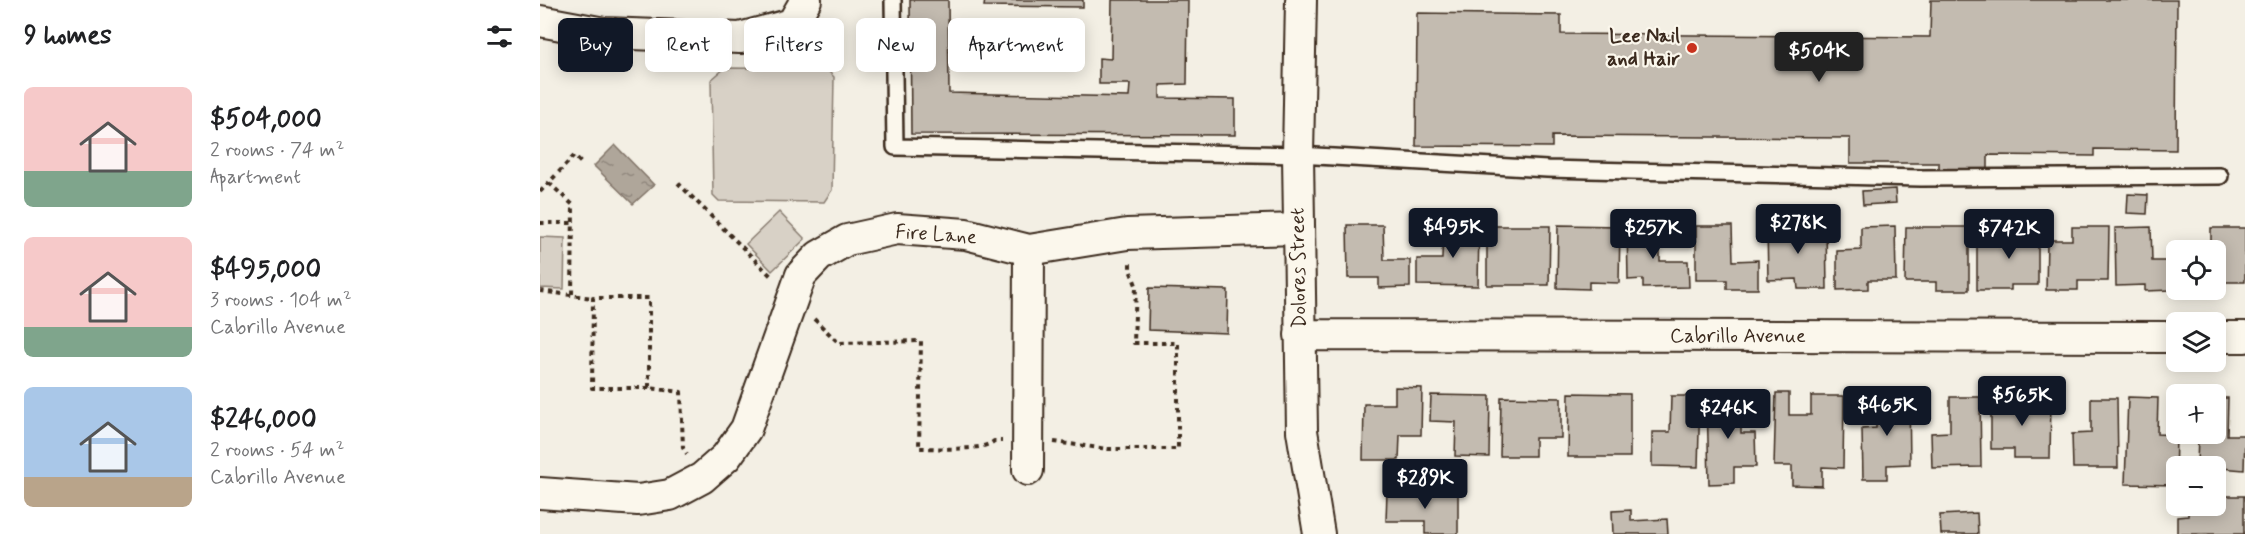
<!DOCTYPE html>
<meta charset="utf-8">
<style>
body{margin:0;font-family:Mynerve,sans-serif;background:#f2f2f2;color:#202124;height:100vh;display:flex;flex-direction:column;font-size:22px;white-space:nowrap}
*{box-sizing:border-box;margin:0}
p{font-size:20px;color:#757577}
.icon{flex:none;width:33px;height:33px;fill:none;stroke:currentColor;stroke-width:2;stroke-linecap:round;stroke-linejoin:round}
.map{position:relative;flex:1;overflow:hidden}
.sheet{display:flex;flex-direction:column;background:#fff;width:540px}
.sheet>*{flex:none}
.hud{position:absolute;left:18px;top:18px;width:570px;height:54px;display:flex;gap:12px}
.buttons{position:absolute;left:1626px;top:240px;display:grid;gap:12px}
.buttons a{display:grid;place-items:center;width:60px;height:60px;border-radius:9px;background:#fff;box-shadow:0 3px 15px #0003;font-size:30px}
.price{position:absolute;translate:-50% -51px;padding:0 14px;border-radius:6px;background:#111827;color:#fff;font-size:20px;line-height:39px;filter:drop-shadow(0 2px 3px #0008)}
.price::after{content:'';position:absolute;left:50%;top:36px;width:18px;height:14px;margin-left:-9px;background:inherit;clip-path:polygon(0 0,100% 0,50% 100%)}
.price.current{background:#222;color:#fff}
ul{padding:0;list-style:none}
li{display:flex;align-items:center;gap:18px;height:150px;padding:0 24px}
li span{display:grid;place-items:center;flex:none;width:168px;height:120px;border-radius:9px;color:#555}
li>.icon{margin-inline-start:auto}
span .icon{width:72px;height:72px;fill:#fffc;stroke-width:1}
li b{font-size:26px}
h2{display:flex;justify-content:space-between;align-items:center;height:72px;padding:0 24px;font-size:26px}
.tag{padding:0 21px;border-radius:9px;background:#fff;box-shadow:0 3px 15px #0003;font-size:21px;line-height:54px}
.tag.current{background:#111827;color:#fff}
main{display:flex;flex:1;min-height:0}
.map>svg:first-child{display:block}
.park{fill:#d8d1c6;stroke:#8a7e72;stroke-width:1.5}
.water{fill:url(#water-ripples);stroke:#817468;stroke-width:1.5}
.building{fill:#c3bbb0;stroke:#3b2a1e;stroke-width:1.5}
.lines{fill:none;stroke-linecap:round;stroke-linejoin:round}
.service-casing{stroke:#3b2a1e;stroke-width:20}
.minor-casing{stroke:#3b2a1e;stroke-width:34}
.path{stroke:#3b2a1e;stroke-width:4;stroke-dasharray:4.5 4.5;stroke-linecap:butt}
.service{stroke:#fbf7ec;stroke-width:15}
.minor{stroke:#fbf7ec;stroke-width:30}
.poi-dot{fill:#c8321e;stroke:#fbf7ec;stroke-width:2}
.labels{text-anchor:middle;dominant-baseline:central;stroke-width:4.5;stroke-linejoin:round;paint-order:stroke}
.poi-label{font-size:20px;font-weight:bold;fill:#3b2a1e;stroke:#fbf7ec;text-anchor:end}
.street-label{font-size:20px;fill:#3b2a1e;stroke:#fbf7ec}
</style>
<main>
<section class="sheet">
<h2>9 homes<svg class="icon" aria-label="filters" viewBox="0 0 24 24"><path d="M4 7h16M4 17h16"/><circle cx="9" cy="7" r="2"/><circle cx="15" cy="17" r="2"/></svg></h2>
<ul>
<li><span style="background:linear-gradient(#f6c9c9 70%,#7fa58c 0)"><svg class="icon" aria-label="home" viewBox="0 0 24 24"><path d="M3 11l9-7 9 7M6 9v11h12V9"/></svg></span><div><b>$504,000</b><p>2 rooms · 74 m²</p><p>Apartment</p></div></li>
<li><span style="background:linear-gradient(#f6c9c9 75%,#7fa58c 0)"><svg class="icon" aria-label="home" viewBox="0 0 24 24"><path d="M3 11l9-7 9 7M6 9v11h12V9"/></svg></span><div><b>$495,000</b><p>3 rooms · 104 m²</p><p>Cabrillo Avenue</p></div></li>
<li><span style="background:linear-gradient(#a9c7e8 75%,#b9a48a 0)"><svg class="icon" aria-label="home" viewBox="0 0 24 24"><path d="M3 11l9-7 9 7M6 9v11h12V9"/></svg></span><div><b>$246,000</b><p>2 rooms · 54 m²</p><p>Cabrillo Avenue</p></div></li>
</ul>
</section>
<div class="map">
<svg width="1705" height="534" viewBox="0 0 1705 534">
<defs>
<pattern id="water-ripples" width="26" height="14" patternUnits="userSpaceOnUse" patternTransform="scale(1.5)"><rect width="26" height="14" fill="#afa69a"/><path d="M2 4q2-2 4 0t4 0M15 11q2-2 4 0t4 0" fill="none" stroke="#90877d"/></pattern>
</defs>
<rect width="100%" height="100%" fill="#f3efe4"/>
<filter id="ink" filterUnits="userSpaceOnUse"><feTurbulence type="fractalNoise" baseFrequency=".0167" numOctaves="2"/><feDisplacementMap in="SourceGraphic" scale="12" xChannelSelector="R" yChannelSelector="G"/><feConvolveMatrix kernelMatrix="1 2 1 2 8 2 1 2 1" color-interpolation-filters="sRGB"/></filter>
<g filter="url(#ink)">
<path class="park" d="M185,68l101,1 8,8 -2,113 -8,12 -105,-1 -6,-6 -2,-115z
M239,212l26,27 -33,32 -26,-27z
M0,237l25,1 -1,51 -24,-1z"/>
<path class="water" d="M75,145l39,40 -21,19 -39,-38z"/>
<path class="building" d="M370,0h38l1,93 180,4 1,-13h-31v-26l12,1 1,-59h76l-1,84 -27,1v13l75,1v36l-324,-1z
M445,0h98v7l-99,-1z
M1391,0h246l-1,150 -82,-1v7l-106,-1v15l-49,-1v-6h-89v-25l-298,-2v11l-136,-1 1,-133 144,2v19l369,3z
M1355,189l1,14 -33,2 -1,-14z
M1588,194l20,1 -1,19 -20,-1z
M903,224l36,1 -1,61 -61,-1v-26h25z
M807,225h36l1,35h26v27l-31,1v-10h-31z
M1018,225l62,1 -1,57 -30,-1v7l-32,-1z
M1120,225v36h28l1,26 -46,1v-9l-15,1 -1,-54z
M1286,225l1,64h-29l-1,-10 -29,1 -1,-53z
M947,226h63l-1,59h-62z
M1156,226h36l1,35 25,-1v29h-31v-9h-31z
M1355,226l1,54h-28v9l-31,1v-39l24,-1v-23z
M1366,227h63v63h-33v-8h-31z
M1462,227l36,1v57h-27v5h-34v-48h25z
M1532,227h37l-1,54h-30v9h-32l1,-50h25z
M1611,227l1,34h19v29l-26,1v-6l-29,1 -1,-58z
M1671,228h34v54h-28v9h-31v-1h30v-40h-5z
M609,288l79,2 -1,43 -79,-3z
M855,387l27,1 -1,47h-21l-1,25h-36l1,-56h31z
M1029,393l61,1v63h-62z
M1236,393h13v22h22v-19h33l-1,72 -21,-1v19l-30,-1v-19h-18z
M891,395l59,1 -1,61 -34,-1 1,-34 -26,-1z
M1369,395l1,69 -23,1v14h-24l-1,-50 14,-1v-32z
M1131,396h29l-2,71 -46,-1v-34h18z
M961,397l60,1v40h-26v18h-35z
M1201,397v36h14l1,34h-22v16l-25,1 -2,-86z
M1410,397h30l1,70 -49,1 -1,-35 19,-1z
M1588,397l30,1 -1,36 19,1 -1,50 -50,-1z
M1451,398l60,1 -1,59h-36v-9h-23z
M1551,398h26l1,70h-45l-1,-34 19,-1z
M1676,398h12l-1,37h18l-1,35 -47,-4 1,-32h18z
M847,491l71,1v42h-33v-13h-39z
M1676,496h28v38h-67v-17l11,-1v-10h28z
M1091,510v11l36,-2 1,15h-55l-1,-23z
M1437,513l1,21h-37l-1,-19z"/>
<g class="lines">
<g class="service-casing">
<path id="service" d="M353,0l2,147 403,8 249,14 374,9 299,-2"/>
</g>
<g class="minor-casing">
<path id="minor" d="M761,0l-3,155 4,276 17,103
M0,21l64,12 136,5 52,-14 14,-24
M760,335l876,2
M1676,337h29
M488,470l1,-220
M0,493l98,7 32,-5 32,-17 24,-21 20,-28 55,-154 18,-19 28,-16 50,-11 69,5 63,16 98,-16 172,-5"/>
</g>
<path class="path" d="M9,183l24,22 -1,91
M138,183l95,95
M0,192l34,-36 7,7
M0,223h32
M0,291l53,7
M274,319l25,24 82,-2 -2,107c18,0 63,4 75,-7h8
M109,388h-57l1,-90h56v90l32,4 2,56 4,6
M514,442l54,7h70v-106h-44l2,-58 -6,-15v-9"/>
<use href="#service" class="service"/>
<use href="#minor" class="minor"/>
</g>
</g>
<circle class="poi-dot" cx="1152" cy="48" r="6"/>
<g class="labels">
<g class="poi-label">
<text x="1140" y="36">Lee Nail<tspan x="1140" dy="23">and Hair</tspan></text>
</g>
<g class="street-label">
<text transform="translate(396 235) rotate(4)">Fire Lane</text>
<text transform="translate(759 268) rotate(-91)">Dolores Street</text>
<text x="1198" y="336">Cabrillo Avenue</text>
</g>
</g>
</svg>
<div class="buttons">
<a><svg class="icon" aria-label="locate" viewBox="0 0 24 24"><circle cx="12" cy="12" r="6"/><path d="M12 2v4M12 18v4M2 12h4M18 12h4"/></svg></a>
<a><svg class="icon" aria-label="layers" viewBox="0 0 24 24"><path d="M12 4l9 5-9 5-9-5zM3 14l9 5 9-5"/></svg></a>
<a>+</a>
<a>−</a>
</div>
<b class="price current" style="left:1279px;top:83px">$504K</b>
<b class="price" style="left:1258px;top:255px">$278K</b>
<b class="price" style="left:913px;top:259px">$495K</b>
<b class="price" style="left:1113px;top:260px">$257K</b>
<b class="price" style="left:1469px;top:260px">$742K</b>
<b class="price" style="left:1482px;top:427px">$565K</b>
<b class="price" style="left:1347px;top:437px">$465K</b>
<b class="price" style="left:1188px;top:440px">$246K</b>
<b class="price" style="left:885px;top:510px">$289K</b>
<div class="hud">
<a class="tag current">Buy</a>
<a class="tag">Rent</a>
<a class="tag">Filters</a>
<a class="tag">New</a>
<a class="tag">Apartment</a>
</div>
</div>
</main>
